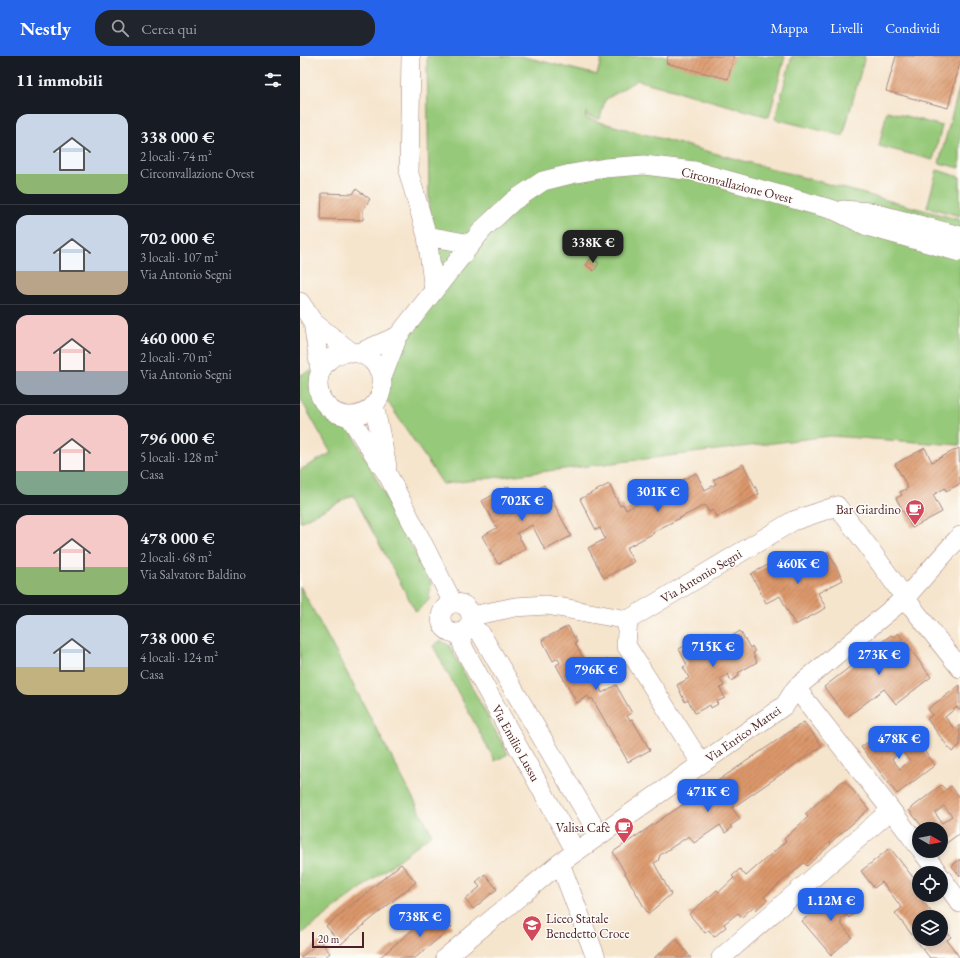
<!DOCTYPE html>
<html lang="it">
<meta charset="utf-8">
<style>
body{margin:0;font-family:"EB Garamond",serif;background:#20242c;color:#f1f3f6;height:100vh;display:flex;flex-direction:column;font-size:15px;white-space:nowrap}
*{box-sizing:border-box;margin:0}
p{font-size:13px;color:#9ea1a6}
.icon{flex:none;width:22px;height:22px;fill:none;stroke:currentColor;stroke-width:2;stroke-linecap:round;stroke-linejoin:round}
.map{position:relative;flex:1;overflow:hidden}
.drawer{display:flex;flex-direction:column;background:#171b24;width:300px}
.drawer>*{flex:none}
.needle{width:26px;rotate:99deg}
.fabs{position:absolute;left:612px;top:766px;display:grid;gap:8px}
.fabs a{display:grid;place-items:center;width:36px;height:36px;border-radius:50%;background:#171b24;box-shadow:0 2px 6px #0003;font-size:20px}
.scale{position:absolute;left:12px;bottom:10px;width:52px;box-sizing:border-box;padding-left:4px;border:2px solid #4a1f2b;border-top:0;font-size:11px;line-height:14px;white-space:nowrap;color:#4a1f2b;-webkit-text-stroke:3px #fdfcf7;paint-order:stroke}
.price{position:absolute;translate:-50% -34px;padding:0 9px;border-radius:8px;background:#2563eb;color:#fff;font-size:13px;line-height:26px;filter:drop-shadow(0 1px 2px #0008)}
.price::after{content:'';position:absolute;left:50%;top:24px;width:12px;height:9px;margin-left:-6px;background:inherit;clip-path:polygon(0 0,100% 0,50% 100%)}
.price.current{background:#222;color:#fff}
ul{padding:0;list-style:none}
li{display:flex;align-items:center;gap:12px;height:100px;padding:0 16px}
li+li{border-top:1px solid #363941}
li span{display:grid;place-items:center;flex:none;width:112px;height:80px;border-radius:12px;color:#555}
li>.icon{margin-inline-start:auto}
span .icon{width:48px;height:48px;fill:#fffc;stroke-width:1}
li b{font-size:17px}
h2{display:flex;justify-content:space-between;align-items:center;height:48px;padding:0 16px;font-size:17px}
header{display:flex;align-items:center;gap:24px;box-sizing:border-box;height:56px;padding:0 20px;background:#2563eb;color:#fff}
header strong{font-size:19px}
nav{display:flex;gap:22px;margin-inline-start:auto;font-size:14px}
.search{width:280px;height:36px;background:#20242c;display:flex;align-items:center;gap:10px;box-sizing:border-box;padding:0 14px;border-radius:16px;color:#9ea1a6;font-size:15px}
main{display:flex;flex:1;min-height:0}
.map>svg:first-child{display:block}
.grass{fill:#96c979;stroke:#707452}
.building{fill:url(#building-hatch);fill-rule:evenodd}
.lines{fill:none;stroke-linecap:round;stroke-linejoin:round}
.minor-casing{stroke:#a0827c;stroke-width:20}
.minor{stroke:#fff;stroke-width:19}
.labels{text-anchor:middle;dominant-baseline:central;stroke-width:3;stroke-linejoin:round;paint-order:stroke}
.street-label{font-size:13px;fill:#4a1f2b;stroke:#fdfcf7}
.poi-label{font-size:13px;fill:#4a1f2b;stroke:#fdfcf7;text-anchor:end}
</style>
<header>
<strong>Nestly</strong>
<div class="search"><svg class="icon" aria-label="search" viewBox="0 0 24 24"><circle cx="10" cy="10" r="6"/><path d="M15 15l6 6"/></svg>Cerca qui</div>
<nav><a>Mappa</a><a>Livelli</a><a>Condividi</a></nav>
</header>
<main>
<section class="drawer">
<h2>11 immobili<svg class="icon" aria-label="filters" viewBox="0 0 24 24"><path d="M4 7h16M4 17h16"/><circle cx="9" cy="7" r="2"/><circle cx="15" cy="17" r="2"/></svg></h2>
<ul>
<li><span style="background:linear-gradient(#c9d6e8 75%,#8fb573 0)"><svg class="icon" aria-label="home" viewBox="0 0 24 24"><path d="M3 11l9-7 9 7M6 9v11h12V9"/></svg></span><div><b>338 000 €</b><p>2 locali · 74 m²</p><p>Circonvallazione Ovest</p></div></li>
<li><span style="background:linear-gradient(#c9d6e8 70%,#b9a48a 0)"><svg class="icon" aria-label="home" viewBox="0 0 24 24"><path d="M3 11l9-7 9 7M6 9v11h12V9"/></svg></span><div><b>702 000 €</b><p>3 locali · 107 m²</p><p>Via Antonio Segni</p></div></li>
<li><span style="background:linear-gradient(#f6c9c9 70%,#9aa5b1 0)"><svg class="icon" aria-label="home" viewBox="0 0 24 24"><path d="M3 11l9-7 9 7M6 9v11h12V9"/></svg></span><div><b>460 000 €</b><p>2 locali · 70 m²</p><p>Via Antonio Segni</p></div></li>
<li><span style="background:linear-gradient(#f6c9c9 70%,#7fa58c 0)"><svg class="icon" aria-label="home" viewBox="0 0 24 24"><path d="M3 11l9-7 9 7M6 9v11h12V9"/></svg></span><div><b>796 000 €</b><p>5 locali · 128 m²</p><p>Casa</p></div></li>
<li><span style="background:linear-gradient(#f6c9c9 65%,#8fb573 0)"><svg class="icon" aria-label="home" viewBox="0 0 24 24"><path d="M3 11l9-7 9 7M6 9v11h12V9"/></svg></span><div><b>478 000 €</b><p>2 locali · 68 m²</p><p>Via Salvatore Baldino</p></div></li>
<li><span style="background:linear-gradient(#c9d6e8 65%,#c2b280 0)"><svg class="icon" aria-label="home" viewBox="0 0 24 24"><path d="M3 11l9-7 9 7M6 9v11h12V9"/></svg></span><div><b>738 000 €</b><p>4 locali · 124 m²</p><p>Casa</p></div></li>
</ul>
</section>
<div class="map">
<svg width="660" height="902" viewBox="0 0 660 902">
<defs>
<pattern id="building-hatch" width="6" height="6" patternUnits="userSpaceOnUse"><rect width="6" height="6" fill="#db976b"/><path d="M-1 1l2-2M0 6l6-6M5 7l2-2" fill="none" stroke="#b47b58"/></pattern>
</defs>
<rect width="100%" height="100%" fill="#fdfcf7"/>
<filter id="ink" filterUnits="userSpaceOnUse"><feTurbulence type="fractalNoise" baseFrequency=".025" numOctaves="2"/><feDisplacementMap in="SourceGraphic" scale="8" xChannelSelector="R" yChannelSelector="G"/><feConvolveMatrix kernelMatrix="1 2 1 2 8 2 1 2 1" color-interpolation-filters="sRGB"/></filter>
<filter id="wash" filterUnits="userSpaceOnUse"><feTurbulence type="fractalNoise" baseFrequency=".012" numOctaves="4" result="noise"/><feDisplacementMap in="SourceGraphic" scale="16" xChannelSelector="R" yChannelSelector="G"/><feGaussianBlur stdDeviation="0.9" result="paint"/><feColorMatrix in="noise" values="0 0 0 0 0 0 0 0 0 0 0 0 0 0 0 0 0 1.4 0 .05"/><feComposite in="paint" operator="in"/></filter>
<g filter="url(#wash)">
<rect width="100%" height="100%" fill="#f6e5cd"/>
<path class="grass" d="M127,0h94l76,19 5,-19h183l-16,61 -132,-37 -32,20 -5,19 -14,-3 1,-4 -2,6 375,102v225l-130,-9 -387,48 -66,-98 28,-45 25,-69z
M492,0h73l-22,80 -68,-17z
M660,29v83l-21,-5z
M587,55l55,15 -9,34 -54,-14z
M637,114l23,7v39l-33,-9z
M10,315h6l6,4 109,208 -2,17 -13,12 -63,-117 -53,27v-52l31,-17 -31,-55v-23z
M0,530l46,85 86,163 -132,101z
M140,585l9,4 59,109 -13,7 -62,-115z"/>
<g id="blocks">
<path class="building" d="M368,0h66l-6,23 -62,-16z
M596,0h64v7l-12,45 -62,-17z
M56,133l14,10 -7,11v10l-42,-1 1,-26 31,1z
M291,202l8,5 -5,8 -8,-6z
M625,392l7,14 27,-14 1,36 -14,7 -1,-3 -12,7 9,17 -30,16 -16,-30 6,-3 -2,-3 8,-4 -13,-24z
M443,408l16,30 -43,23 -3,-7 -4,2 -4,-7 -52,27 1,1 -28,15 8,14 -30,16 -16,-30 17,-9 -5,-11 -4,2 -16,-31 29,-15 11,22 3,-2 3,6 70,-37 9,17 11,-6 -3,-4z
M244,429l27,51 -26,14 -13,-25 -15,8 9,16 -28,15 -16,-28 15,-8 -15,-27 27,-15 8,14z
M528,495l15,29 -25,13 8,15 -31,17 -15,-29 -14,7 -15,-29 30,-16 5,9 3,-1 5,8 6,-4 -1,-3z
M268,570l9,16 -2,1 15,27 18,-11 8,15 -18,10 4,9 14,-8 16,28 -5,3 3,4 2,-1 18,31 -22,12 -36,-64 -2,2 -2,-4 -11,7 -21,-38 4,-2 -2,-5 -5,3 -11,-21z
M440,575l10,17 2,-2 3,6 -2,1 4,9 -19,11 1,3 -8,5 -3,-7 -8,5 4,7 -4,2 5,10 -9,4 2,2 -7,4 -1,-3 -15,8 -7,-13 -3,2 -8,-17 12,-7 -6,-11 4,-2 -8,-16 29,-16 8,13z
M598,577l33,44 -35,27 -12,-15 -37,28 -23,-30 67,-52 2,2z
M660,629v26l-3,-4 -12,10 10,12 5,-4v20l-8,7 -25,-33 5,-4 -4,-6z
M504,666l18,24 -90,62 8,11 -10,7 2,2 -7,5 -5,-8 -26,18 -5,-7 -29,19 -2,6 -4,2 17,31 -23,20 -35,-62z
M600,674l4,6 6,-4 25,33 -38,29 -36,-47 14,-10 6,8zM602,695l8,10 -10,8 -8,-10z
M544,724l25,29 -39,34 1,1 -24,22 -3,-3 -40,34 3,3 -11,10 -3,-3 -11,10 -4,-4 -14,11 2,3 -12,10 -5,-7 -4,3 -16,-19 28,-24 2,2 15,-14 -2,-2 8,-7 6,7 40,-35 -2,-2 24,-22 -3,-3z
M641,729l5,5 5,-4 9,12v35l-19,14v-18h-17l-15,-19zM644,750l8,10 -10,7 -7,-10z
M590,792l29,37 -1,10 17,22h-16v22h22v-14l10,12 -4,3 13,18h-30l-35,-45 7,-5 -20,-26 -8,6 -13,-17z
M660,803v17l-8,-10z
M101,808l15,18 -75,62 -15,-18z
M185,818l12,15 -24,20 -8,-10 15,-12 -4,-5z
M540,834l17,20 -8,8 -2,-3 -7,5 2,2 -2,1 12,14 -21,18 -29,-34 19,-16 5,6 4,-4 -5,-5z
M137,853l15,18 -37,31h-36z
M376,883l15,19h-37z
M20,885l10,12 -6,5h-24z"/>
</g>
</g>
<g filter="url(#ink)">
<use href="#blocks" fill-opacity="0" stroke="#a0827c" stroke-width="1"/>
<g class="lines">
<g class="minor-casing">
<path id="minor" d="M111,0l-2,118 18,62 7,55
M543,154l27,2 90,24
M127,180l44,8
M0,246l13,20 37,29
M13,266l7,48
M18 328a32 32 0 1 1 64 0a32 32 0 1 1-64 0Z
M59,297l39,-17
M81,324l17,-44 85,-107 30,-28 30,-20 28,-7 34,-6 39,-3 50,6 140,39 33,16 93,26
M74,349l13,61
M49,360l40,61 64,126
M141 562a15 15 0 1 1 30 0a15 15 0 1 1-30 0Z
M172,560l43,-9 32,-2 81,15 165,-99 44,-15 30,39 38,53 55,70
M328,564l-2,25 75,118
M170,570l11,8 118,201
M159,577l5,16 112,203
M496,632l95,122 28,37
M622,795l16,22
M260,807l36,95
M641,821l19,26
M145,902l115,-95 225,-158 11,-17 109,-90 55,-62
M421,902l170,-148"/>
</g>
<use href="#minor" class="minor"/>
</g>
</g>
<defs>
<g id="cafe-pin" transform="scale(1)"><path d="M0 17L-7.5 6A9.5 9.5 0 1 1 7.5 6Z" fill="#d1495b" stroke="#fdfcf7"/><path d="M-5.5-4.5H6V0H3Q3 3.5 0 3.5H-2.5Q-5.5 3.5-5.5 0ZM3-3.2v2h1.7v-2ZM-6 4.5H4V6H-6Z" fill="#fff"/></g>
<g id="school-pin" transform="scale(1)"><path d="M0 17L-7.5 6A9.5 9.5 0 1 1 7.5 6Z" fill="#d1495b" stroke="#fdfcf7"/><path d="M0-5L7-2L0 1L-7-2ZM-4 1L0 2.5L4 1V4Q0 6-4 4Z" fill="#fff"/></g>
</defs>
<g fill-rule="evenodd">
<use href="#cafe-pin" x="615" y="453"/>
<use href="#cafe-pin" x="324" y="771"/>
<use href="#school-pin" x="232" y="869"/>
</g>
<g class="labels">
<g class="street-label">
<text transform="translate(437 129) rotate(14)">Circonvallazione Ovest</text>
<text transform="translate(401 520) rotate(-31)">Via Antonio Segni</text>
<text transform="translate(443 678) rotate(-35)">Via Enrico Mattei</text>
<text transform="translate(216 687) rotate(61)">Via Emilio Lussu</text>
</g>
<g class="poi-label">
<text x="601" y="453">Bar Giardino</text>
<text x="310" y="771">Valisa Cafè</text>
<text x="246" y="862" text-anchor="start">Liceo Statale<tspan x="246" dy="15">Benedetto Croce</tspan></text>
</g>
</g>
</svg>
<div class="fabs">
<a><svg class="needle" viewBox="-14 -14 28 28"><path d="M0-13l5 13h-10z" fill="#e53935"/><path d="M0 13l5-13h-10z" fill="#9ea1a6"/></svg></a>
<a><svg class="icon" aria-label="locate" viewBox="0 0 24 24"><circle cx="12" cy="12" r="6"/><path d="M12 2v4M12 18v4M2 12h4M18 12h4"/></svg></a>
<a><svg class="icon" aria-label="layers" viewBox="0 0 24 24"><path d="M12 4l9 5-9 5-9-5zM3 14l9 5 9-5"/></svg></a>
</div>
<div class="scale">20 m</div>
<b class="price current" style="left:293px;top:208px">338K €</b>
<b class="price" style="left:358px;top:457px">301K €</b>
<b class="price" style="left:222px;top:466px">702K €</b>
<b class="price" style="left:498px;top:529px">460K €</b>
<b class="price" style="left:413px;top:612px">715K €</b>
<b class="price" style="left:579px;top:620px">273K €</b>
<b class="price" style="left:296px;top:635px">796K €</b>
<b class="price" style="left:599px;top:704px">478K €</b>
<b class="price" style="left:408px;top:757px">471K €</b>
<b class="price" style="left:531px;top:866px">1.12M €</b>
<b class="price" style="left:120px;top:882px">738K €</b>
</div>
</main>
